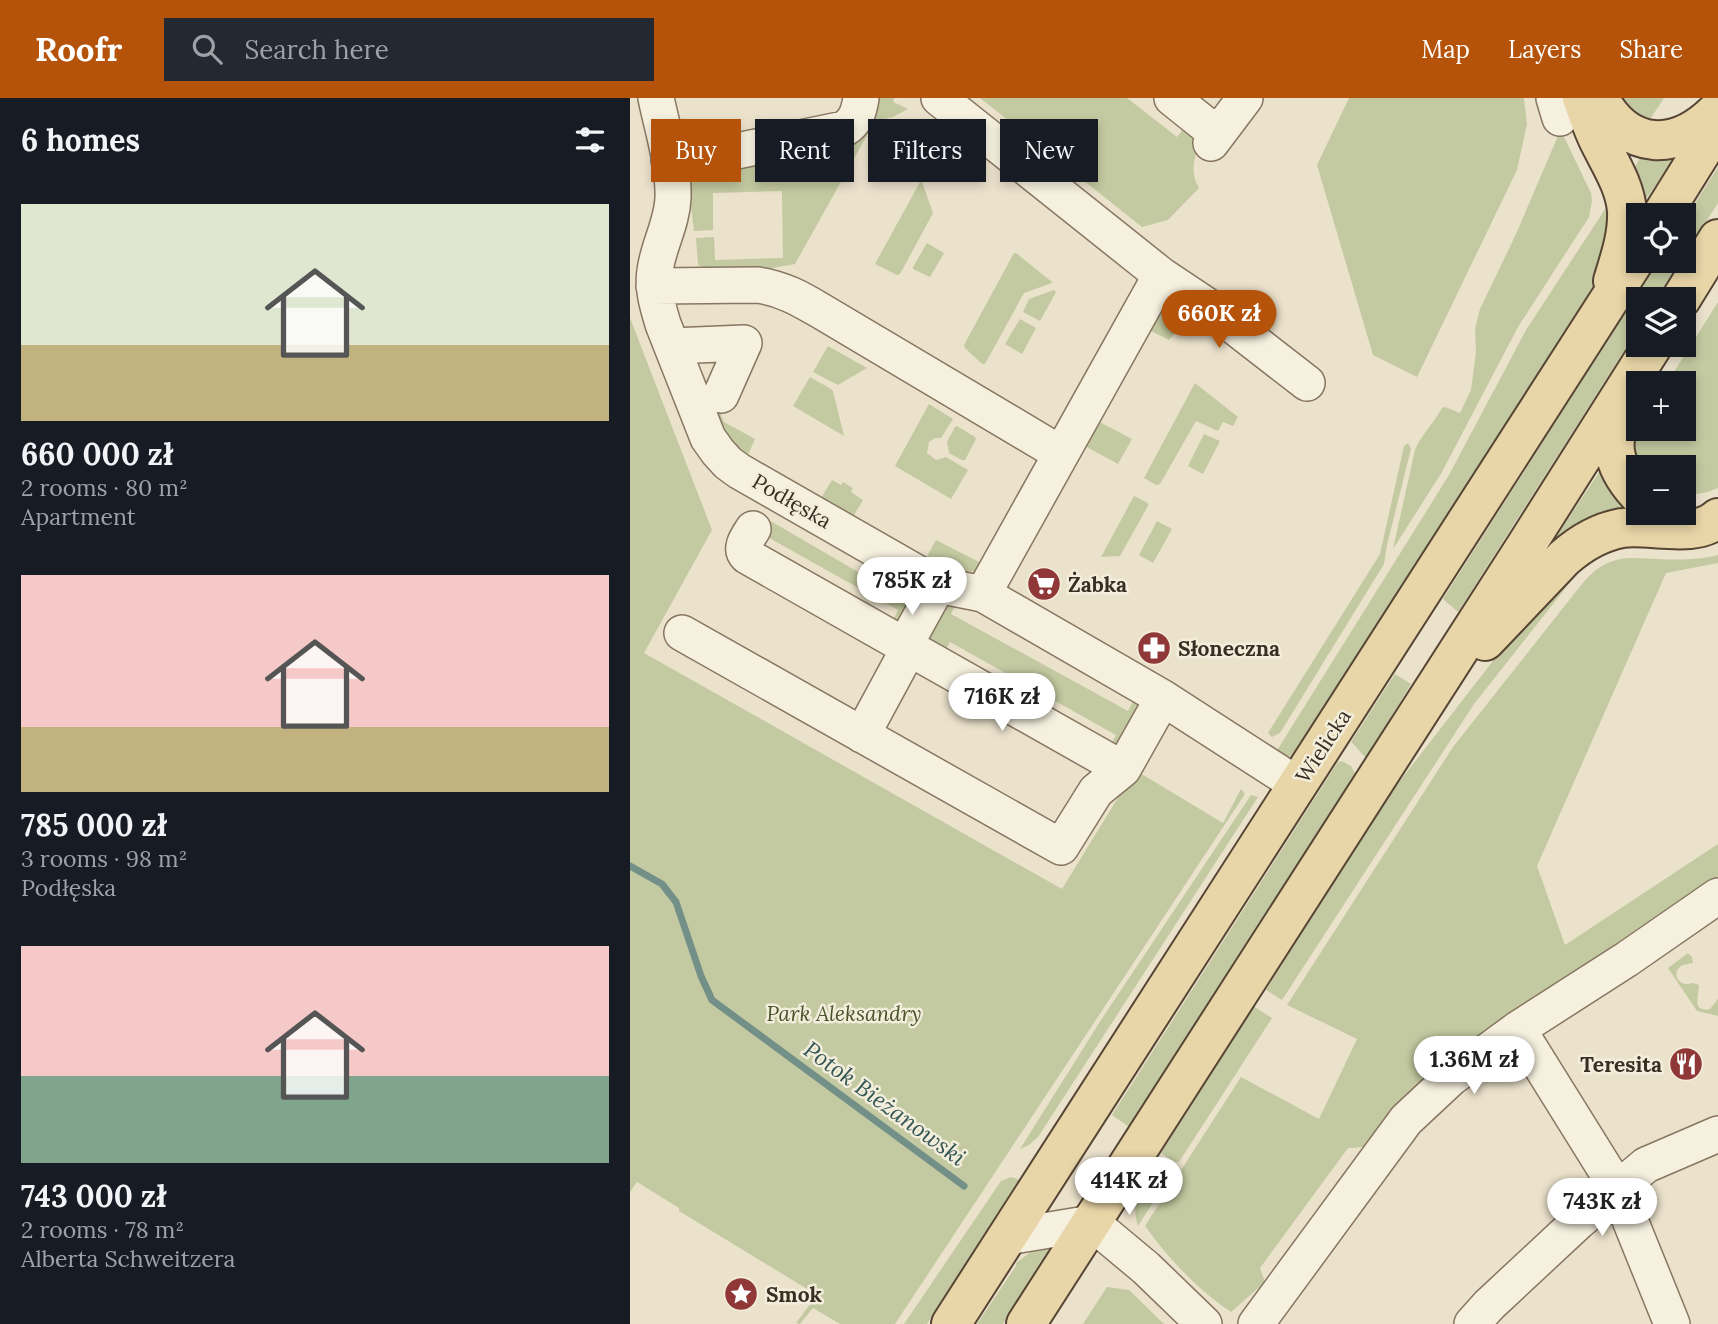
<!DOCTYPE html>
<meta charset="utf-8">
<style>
body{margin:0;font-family:Lora,serif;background:#242831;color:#f1f3f6;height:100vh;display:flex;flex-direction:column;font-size:26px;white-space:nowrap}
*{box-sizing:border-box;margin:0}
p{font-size:23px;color:#9ea1a6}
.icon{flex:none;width:38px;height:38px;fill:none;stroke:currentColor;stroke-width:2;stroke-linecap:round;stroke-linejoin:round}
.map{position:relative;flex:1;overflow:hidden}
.drawer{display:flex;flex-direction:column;background:#171b24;width:630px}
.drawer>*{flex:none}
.hud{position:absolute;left:21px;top:21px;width:665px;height:63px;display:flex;gap:14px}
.controls{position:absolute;left:996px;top:105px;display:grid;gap:14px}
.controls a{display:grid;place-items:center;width:70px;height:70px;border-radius:0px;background:#171b24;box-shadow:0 4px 10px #0003;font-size:35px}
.price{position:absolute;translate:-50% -60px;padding:0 16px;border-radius:24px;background:#fff;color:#222;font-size:23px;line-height:46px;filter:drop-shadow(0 2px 4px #0008)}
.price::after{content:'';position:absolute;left:50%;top:42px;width:21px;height:16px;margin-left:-10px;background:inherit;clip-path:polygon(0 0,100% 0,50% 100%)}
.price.selected{background:#b45309;color:#fff}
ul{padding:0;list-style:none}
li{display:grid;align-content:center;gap:14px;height:371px;padding:0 21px}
li span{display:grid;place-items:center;height:217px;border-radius:0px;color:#555}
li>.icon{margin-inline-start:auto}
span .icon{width:126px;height:126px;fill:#fffc;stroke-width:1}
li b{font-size:30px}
h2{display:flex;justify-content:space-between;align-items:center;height:84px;padding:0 21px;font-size:30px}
.chip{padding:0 24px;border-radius:0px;background:#171b24;box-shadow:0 4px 10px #0003;font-size:24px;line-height:63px}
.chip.selected{background:#b45309;color:#fff}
header{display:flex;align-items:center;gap:42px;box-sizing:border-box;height:98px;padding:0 35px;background:#b45309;color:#fff}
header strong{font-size:33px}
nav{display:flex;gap:38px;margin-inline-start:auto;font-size:24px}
.search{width:490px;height:63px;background:#242831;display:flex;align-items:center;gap:18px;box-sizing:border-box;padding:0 24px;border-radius:0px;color:#9ea1a6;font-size:26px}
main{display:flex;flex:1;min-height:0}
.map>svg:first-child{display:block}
.green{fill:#c3c9a0}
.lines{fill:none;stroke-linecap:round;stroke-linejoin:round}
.stream{stroke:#728f88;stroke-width:7}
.minor-casing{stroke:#877661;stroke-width:38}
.major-casing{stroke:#564534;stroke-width:42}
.minor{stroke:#f6f0df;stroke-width:35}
.major{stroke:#e9d6a8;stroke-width:38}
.labels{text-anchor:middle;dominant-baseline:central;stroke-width:5;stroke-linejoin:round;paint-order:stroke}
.street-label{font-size:21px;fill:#392e23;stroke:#f3eddb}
.poi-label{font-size:21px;font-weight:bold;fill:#392e23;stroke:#f3eddb;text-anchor:start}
.park-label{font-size:21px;font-style:italic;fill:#49542b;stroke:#f3eddb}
.water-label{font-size:23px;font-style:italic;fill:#345756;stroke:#f3eddb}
</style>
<header>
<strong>Roofr</strong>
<div class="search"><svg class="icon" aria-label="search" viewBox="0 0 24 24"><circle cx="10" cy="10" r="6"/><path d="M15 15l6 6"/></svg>Search here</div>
<nav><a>Map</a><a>Layers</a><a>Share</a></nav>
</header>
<main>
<section class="drawer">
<h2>6 homes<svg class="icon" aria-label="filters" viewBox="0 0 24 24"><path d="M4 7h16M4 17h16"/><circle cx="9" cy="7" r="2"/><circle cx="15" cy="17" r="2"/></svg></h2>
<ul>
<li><span style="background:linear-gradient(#dfe7d0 65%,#c2b280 0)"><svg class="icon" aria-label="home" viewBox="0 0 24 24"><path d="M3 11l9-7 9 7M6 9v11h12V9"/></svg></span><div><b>660 000 zł</b><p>2 rooms · 80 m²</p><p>Apartment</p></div></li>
<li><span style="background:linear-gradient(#f6c9c9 70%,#c2b280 0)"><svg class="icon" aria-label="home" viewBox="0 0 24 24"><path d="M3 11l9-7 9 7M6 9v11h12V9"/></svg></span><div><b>785 000 zł</b><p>3 rooms · 98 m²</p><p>Podłęska</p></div></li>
<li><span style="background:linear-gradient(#f6c9c9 60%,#7fa58c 0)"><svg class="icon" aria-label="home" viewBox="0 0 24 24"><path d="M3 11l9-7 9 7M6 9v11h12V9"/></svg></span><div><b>743 000 zł</b><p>2 rooms · 78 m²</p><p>Alberta Schweitzera</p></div></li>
</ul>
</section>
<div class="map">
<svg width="1088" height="1226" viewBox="0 0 1088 1226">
<rect width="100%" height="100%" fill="#ebe2cc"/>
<path class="green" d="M241,0h23l-1,4 15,7 -15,8 -18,4 -80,143 -28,5 -62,1 -7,-6 -2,-26 18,-1 1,23 68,-2 -1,-67 -69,2v37l-19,1 -7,-56 115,-27 3,10 42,-9 -2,-10z
M350,0h147l50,39 11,-14 15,12c-7,18 -15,35 -4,53l-31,32 -26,7z
M719,0h175l3,26 -10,46 -100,207 -44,-22 -56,-190z
M982,0h52l-19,29z
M928,38h5l2,3 26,54 1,8 -3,16 -71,110 -76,145 -49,77 22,-99c6,-15 19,-27 27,-42l3,-1 15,6 11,-23 5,-38 -1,-23 5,-20 36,-75z
M1015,52l31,4 -35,53 -13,-29z
M1088,69v36l-34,54v-36z
M290,84h2l11,31 -33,61 -3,1 -22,-11z
M985,96l-9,72 -230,361 -85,129 -17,2 2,-6 173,-277 77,-145z
M297,145l17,10 -14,24 -17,-8v-2z
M384,155h2l36,29v1l-28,10 -39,71h-3l-17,-16 -1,-3z
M1028,163h23l-24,38h-19v30l-180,283 -15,-13z
M424,192l2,2 -16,29 -17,-9 6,-13z
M1088,204v186l-10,4 -24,4v-29h-46l-13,-23 13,-32v17h46v-46h-17z
M538,210l11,2 9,7 -19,23 -22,-11 10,-17z
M0,220l82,212 -68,123 418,236 73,-119 88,53 18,-34 4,5 -350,530h-55l-27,-16 -13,16 -4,-1 21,-28 -138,-84v-3l-42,-26 -7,10z
M390,221l16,9 -14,26 -17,-10z
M198,248l39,22 -29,17 -25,-13z
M180,279l21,12 2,2 11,45 -51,-30z
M565,285l43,34 -5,9 -10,-4 -5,9 -22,-10 -36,63 -4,1 -12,-7z
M86,304l8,20 31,17 -7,16c-23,-17 -24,-27 -35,-52z
M299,306l24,15 -12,19h-6l-6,4 -2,11 9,7 10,-3 22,13 -17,29 -56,-33z
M466,322l36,19 -14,25 -35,-19z
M327,328l18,11 1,2 -11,21h-3l-13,-7 -2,-11 8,-15z
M574,336l16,7 -17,33 -15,-8z
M778,345l3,6 -24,96 -3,19 -104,169 -8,4 -4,-4 112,-179 24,-108z
M974,367l31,39 -99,63z
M202,382l9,5 2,-3 10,6 -2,4 12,8 -10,17 -32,-19z
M504,398l14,7v3l-28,50 -19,1z
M137,421l141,82 10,-16 -14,40 -14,1 8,-16 -138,-77z
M527,423l15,8 -19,34 -14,-8z
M1088,434v11c-50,12 -89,-11 -135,23l-109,138 -192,296 -16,-10 123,-195 145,-187 60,-61z
M306,442l45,23 -5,8c-13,3 -39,-6 -50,-13z
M1088,457v8l-52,10 -129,293 28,79 153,-101v35l-317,226 -8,1 -29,41 -16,1 -88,120 5,14 -34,30c-33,-22 -63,-54 -86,-86l96,-149 78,42 38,-80 -70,-34 166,-258 129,-163c8,-10 18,-19 31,-23 14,-5 29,-2 44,-2 20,1 42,1 61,-4z
M329,500l-8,16 177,97 9,-16 7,12 -26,38 -11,6 9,-16 -166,-93 -8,15 -18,-21 17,-32z
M765,576l16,10 -22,36 1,3 -21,32 -4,2c-5,-5 -8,-10 -14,-15z
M712,663l9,5 5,9 -227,352 -17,-12 226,-353z
M621,697l7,2 -220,340 -9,8 -9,4 81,-129z
M1058,855l4,4 1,6c-4,1 -9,1 -12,3 -10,7 -3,22 12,17l6,2c0,10 -8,28 11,24l8,-10v17l-21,-5 -29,-43z
M623,908l19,12 -93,144h-4l-14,-9z
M516,1076l18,11 -26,41c-6,-19 -2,-35 8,-52z
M381,1079l9,3 -93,144h-23l97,-143z
M425,1144l-52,82h-26l39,-58v-3l23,-17z
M477,1189l22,3 35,34h-81z"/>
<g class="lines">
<path class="stream" d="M0,768l32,18 14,18 25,74 11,24 252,186"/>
<g class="minor-casing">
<path id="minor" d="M26,0c7,33 18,67 17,100 -1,26 -15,48 -18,73 -3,18 3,36 8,53l45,114 10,14 10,11 11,8 199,114 45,9 180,104 135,87
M309,0l222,177 -178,319
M542,0l45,36
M924,0l6,20
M581,45l34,-45
M39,62l34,-2 141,-29c12,-7 15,-18 17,-31
M531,177l48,32 98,76
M24,188l104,-1c25,4 41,13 63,26l227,135 15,4
M42,248l72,-3 -23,52
M123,431c-5,8 -14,19 -6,27l162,92 -47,87
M308,487l-27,49 -2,14 214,121
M52,535l379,214 35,-56 27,-22 40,-71
M888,931l99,159 55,136
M377,1139l85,-14 54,45 58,56
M626,1226l150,-204 45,-42 67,-49 109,-70 91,-63
M842,1226l17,-19 89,-83 68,-57 72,-31"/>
</g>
<g class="major-casing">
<path id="major" d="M952,0c5,14 10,28 16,41 11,23 27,46 29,72 1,24 -7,47 -14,70
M969,0c29,54 78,54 119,12
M1032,117l56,-90
M1051,201l37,-60
M992,305c-11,40 -13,59 16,91
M855,543l79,-83c17,-15 35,-26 58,-30 28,-4 74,11 96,-10
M321,1226l687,-1069
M396,1226l501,-780 126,-199"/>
</g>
<use href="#minor" class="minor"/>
<use href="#major" class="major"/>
</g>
<defs>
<g id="supermarket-disc" transform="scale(1.75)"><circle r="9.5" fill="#903837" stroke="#f3eddb"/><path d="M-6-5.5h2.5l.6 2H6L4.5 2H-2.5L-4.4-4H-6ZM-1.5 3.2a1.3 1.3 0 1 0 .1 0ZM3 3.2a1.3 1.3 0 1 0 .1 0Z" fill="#fff"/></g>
<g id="pharmacy-disc" transform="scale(1.75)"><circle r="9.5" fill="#903837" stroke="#f3eddb"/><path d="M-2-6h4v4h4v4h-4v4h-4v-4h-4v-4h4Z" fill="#fff"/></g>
<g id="restaurant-disc" transform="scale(1.75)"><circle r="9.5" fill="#903837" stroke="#f3eddb"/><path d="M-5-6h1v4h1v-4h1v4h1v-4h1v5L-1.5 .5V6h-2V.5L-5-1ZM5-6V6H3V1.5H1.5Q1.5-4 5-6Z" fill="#fff"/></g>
<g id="sight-disc" transform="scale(1.75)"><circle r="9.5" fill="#903837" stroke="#f3eddb"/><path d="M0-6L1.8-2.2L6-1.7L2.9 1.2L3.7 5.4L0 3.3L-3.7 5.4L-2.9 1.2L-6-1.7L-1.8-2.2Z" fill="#fff"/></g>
</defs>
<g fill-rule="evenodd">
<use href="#supermarket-disc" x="414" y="486"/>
<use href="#pharmacy-disc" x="524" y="550"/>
<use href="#restaurant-disc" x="1056" y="966"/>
<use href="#sight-disc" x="111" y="1196"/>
</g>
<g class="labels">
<g class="street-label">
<text transform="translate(162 403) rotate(30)">Podłęska</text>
<text transform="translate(693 648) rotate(-57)">Wielicka</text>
</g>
<g class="poi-label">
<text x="438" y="486">Żabka</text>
<text x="548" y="550">Słoneczna</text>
<text x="1032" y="966" text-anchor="end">Teresita</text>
<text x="136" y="1196">Smok</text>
</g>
<g class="park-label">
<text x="214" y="915">Park Aleksandry</text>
</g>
<g class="water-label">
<text transform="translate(255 1005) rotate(36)">Potok Bieżanowski</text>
</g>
</g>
</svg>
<div class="controls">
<a><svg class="icon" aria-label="locate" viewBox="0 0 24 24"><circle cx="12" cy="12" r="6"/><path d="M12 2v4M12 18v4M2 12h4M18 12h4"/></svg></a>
<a><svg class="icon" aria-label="layers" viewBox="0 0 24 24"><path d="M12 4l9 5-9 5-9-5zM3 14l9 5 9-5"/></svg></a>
<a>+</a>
<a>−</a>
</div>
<b class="price selected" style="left:589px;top:252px">660K zł</b>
<b class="price" style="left:282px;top:519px">785K zł</b>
<b class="price" style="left:372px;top:635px">716K zł</b>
<b class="price" style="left:844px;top:998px">1.36M zł</b>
<b class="price" style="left:499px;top:1119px">414K zł</b>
<b class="price" style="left:972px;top:1140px">743K zł</b>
<div class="hud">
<a class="chip selected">Buy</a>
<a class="chip">Rent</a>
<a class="chip">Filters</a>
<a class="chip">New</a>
</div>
</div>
</main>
